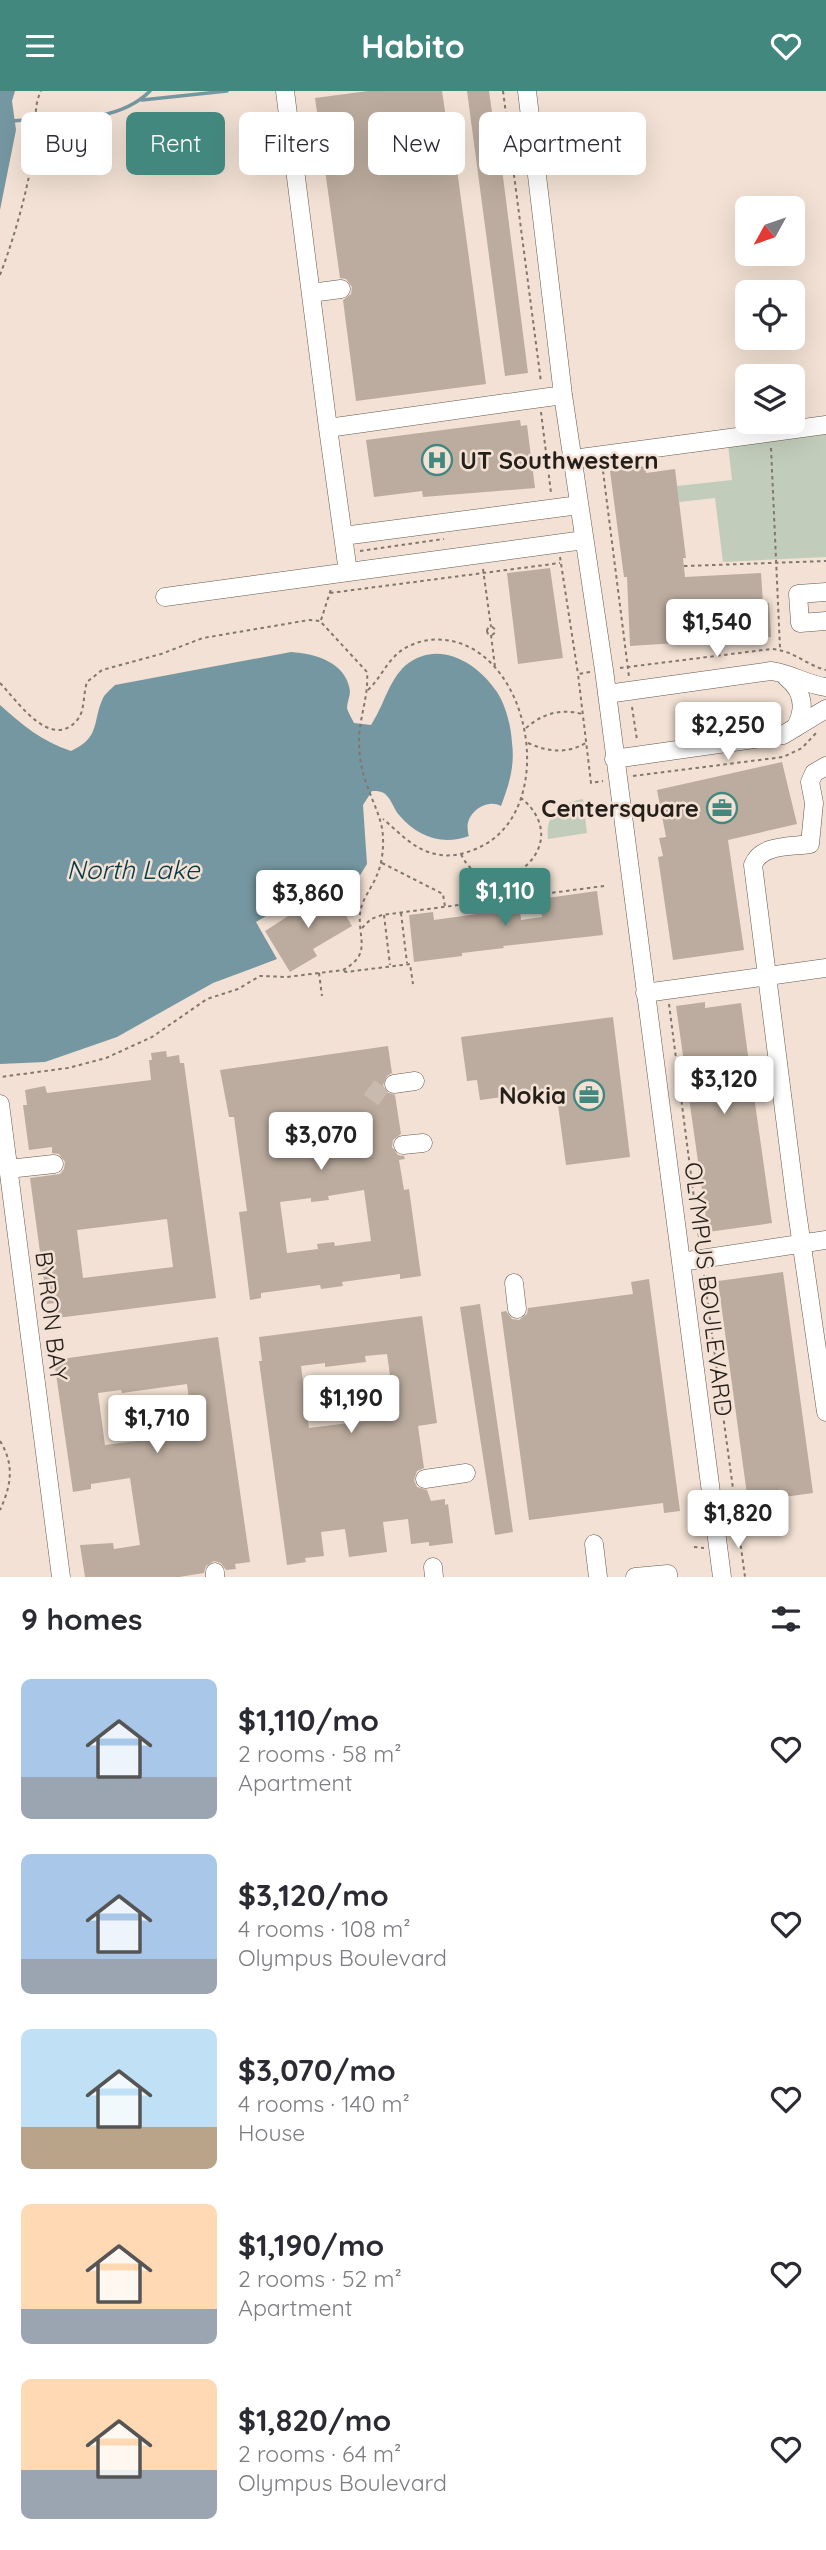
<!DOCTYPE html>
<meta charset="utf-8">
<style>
body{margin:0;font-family:Quicksand,sans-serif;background:#f7f7f7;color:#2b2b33;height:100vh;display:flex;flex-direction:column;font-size:26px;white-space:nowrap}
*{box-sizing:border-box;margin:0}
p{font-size:23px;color:#7c7c81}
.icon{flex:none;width:38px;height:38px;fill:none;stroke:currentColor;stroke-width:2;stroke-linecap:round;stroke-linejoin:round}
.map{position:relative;height:1486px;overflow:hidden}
.sheet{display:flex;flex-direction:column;background:#fff;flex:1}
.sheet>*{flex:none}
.hud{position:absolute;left:21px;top:21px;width:784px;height:63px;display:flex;gap:14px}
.needle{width:46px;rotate:230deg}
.fabs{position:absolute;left:735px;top:105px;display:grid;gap:14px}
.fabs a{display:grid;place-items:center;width:70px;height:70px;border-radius:10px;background:#fff;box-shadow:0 7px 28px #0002;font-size:35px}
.price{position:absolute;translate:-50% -60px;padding:0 16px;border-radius:7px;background:#fff;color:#222;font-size:23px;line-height:46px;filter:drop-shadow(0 2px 4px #0008)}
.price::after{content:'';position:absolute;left:50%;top:42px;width:21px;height:16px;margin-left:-10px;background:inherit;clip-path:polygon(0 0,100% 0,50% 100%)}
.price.selected{background:#43887e;color:#fff}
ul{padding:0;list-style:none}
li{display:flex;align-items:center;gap:21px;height:175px;padding:0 21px}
li span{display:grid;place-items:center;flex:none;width:196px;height:140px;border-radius:10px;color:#555}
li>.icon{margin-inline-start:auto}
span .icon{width:84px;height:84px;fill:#fffc;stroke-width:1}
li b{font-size:30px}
h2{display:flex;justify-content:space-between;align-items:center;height:84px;padding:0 21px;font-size:30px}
.pill{padding:0 24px;border-radius:10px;background:#fff;box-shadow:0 7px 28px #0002;font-size:24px;line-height:63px}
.pill.selected{background:#43887e;color:#fff}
header{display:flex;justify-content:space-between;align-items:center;height:91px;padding:0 21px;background:#43887e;color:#fff;font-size:32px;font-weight:700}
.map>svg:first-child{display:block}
.green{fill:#c2ccba}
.water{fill:#7597a1}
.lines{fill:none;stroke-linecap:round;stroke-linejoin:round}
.stream{stroke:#7597a1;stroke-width:3.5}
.building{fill:#bcac9f;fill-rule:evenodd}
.minor-tunnel{stroke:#c9baaf;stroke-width:18;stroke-dasharray:18 9;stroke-linecap:butt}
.minor-casing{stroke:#66584d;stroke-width:19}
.path{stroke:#82776f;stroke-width:2;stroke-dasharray:3.5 3.5;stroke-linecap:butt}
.minor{stroke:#fff;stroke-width:18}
.labels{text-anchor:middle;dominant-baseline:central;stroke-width:5;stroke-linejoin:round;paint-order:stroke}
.poi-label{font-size:24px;font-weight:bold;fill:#251f1a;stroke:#f2e1d4;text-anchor:end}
.street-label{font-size:24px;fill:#251f1a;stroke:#f2e1d4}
.water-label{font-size:26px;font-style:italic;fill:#023946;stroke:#f2e1d4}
</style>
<header><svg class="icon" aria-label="menu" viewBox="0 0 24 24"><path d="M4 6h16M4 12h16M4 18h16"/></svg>Habito<svg class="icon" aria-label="heart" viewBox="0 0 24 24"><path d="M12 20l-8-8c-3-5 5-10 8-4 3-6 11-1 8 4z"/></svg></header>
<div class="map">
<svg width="826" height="1486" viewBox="0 0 826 1486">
<rect width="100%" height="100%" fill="#f2e1d4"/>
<path class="green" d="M826,340v126l-103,5 -8,-64 -36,4 -2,-16 55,-6 -4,-36z
M583,708l4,34 -39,6c-3,-25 12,-36 35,-40z"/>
<path class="water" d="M0,0h15l-3,10 4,29 -16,80z
M291,561c25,2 55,10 59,39 0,6 -3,11 -3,17 1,4 5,11 7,15l17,2c13,-19 17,-44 35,-60 32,-26 71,-3 91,27 9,14 14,34 15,51 3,23 -3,42 -11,63 -12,-7 -30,3 -33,17 -1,1 0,12 1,13 -28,10 -52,0 -70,-21 -5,-6 -7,-14 -12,-19 -4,-5 -9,-5 -15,-5l-9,14 4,59 -10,16 -9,24 -16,-27 -76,45 21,37 -64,24 -96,54 -72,25 -45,2v-359c22,20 43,37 71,46 30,-14 21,-29 32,-53 2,-4 8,-9 12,-13z"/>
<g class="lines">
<path class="stream" d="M142,9l85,-9
M12,30c46,-4 103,5 138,-30"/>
</g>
<path class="building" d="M368,0h74l5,34h4l35,259 -130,17 -13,-101 8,-6 1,-7 -6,-8 -6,-1 -15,-108 9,-6 1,-7 -6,-8 -7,-1 -7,-50z
M467,0h22l10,71 2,-1 27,212 -23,3z
M520,329l1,6 6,-1 8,63 -112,9 -1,-6 -48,6 -8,-57z
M646,375v7l29,-4 11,89h-3l2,19 76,-4 2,30h6l2,34 -141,9 -3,-69h-3l-14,-106z
M550,477l13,90 -45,6 -11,-91z
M782,671l15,62 -69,16 16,110 -71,10 -15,-103 5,-1 -4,-18 7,-1 -9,-47z
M330,798l22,37 -39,23 4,7 -27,16 -25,-41z
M597,800l6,44 -100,11 1,2 -42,5v3l-48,6 -5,-47 24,-3 1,8 86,-12 1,12 21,-3 -2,-18z
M705,911v6l36,-5 8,60 6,-1 3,19 -6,1 20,141 -64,9 -32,-226z
M613,926l17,140 -64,8 -10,-75 -76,10 -3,-20 -10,1 -6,-44z
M388,955l4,27 -5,3 -4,9 3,7 9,3 6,39 -8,6 -1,7 6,8 6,1 1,3 -6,1 5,30 5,-1 12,87 -21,3v-5l-58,8 1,4 -22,3 -1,-4 -59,8v5l-11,2 -11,-88 8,-1 -13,-94h-5l-9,-47zM364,1099l7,51 -36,5 -1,-4 -17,2 1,5 -31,4 -7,-51 31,-4v4l18,-2 -1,-4z
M166,960l1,6 12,-2 1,8h4l32,235 -159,20 -2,-15 -8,1 -17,-126 30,-4 4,-5 1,-7 -6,-8 -7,-1v-6l-23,3 -6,-45h4l-2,-15 20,-4 2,7 104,-13 -2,-20h3l-1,-7zM167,1128l6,48 -90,11 -6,-48z
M783,1181l30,221 -65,9 -30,-221z
M649,1188l31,232 -16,2 -1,-10 -134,17 -28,-208 5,-1 6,8 7,1 8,-6 1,-6 105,-14 -2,-12z
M480,1213l33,228 -18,3 -35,-228z
M422,1225l15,107 -19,3 6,42 -7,3 -3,9 3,7 10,3 4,11 14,-2v6l3,-1 5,39 -24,3v-4l-18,2 -3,-25 -25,3 4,30 -38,5 -4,-28 -24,3 3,24 -19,2 1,4 -19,3 -28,-204h3l-3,-24zM387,1263l9,63 -87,11 -8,-62 24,-3v4l41,-5 -1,-6z
M218,1246l32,225 -15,2 1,5 -10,1 -5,-7 -7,-2 -8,5 -2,7 -25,4h-94l-5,-32 33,-2 1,6 26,-4 -10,-67 -39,6v5l-18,3 -19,-132zM187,1293l5,39 -56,8 1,10 -32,4 -7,-52 23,-3 1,3z"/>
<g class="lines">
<path class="minor-tunnel" d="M371,1009l11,-15 12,-1"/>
<g class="minor-casing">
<path id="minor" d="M285,0l43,337 235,-33
M527,0l36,304 41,275 118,907
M295,72l29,-4
M311,202l30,-4
M328,337l15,108 236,-31
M573,368l253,-34
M343,445l5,36
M826,501l-28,2 2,29 26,-2
M165,506l419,-57
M786,586c18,14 20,32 9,51
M607,603l164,-23c19,2 36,14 55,16
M614,668l169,-24 43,-26
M826,675l-12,7 -4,9 4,21 -4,41c-19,3 -49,0 -57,21l43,340 30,207
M645,902l181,-25
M394,993l21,-3
M0,1013l61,473
M403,1054l20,-2
M8,1078l46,-5
M681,1171l145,-22
M514,1192l3,26
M425,1388l41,-6
M594,1453l4,33
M433,1476l1,10
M215,1481v5
M635,1486l33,-3v3"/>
</g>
<path class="path" d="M503,0l38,291
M0,184c16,-42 28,-87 35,-131 3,-19 -3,-35 6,-53
M541,321l10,81
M771,357l9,200
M603,380l26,206
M360,460l84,-12
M560,466l18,117
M684,475l142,-5
M483,478l8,58
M330,502l230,-30
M321,529l10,-31
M487 540a4 4 0 1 1 8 0a4 4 0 1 1-8 0Z
M491,544l4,32
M620,577l151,-19c22,1 35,16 55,21
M590,581l-12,2 13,109 12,-2
M0,592c16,16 51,70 78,36 7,-9 5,-25 9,-37l15,-12 59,-16 42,-16 106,-18 11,1 47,51c2,24 -8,46 -8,69 0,16 3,32 9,47 7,20 16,34 15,56 0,10 -2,22 -6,31 -5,13 -16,25 -17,39 -2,25 12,40 -17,56l-56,7 -27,-1 -22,13 -31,10 -55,38 -46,21 -38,10 -68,9
M368,599c14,-13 20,-33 39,-43 19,-10 42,-10 62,0 69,34 84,174 4,203 -12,5 -25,7 -37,4 -22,-4 -36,-21 -53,-35
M632,616l5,33
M526,637c16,-14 34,-20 56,-14
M528,652c20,9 38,11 58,0
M633,685l150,-19 19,-9 15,-16
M461,763c27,60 122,-6 59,-57
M382,772l61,31 2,13
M401,822l6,50
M384,824l6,50
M362,837l9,-9 11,-4 222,-29
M344,880l2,1 64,-8 3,20
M319,882l3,23
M669,913l31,241
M704,1184l41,302
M0,1350c15,24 11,45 0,69
M694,1456l10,1"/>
<use href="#minor" class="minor"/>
</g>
<defs>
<g id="hospital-ring" transform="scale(1.575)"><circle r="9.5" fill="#f2e1d4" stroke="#43887e" stroke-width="1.5"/><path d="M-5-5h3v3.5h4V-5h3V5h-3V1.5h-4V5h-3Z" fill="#43887e"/></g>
<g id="office-ring" transform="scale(1.575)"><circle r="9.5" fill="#f2e1d4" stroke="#43887e" stroke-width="1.5"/><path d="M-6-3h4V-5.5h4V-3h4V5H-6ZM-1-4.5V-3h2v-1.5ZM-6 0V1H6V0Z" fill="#43887e"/></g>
</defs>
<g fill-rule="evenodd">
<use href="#hospital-ring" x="437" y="369"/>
<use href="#office-ring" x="722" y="717"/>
<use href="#office-ring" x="589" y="1004"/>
</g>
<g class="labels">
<g class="poi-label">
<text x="460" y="369" text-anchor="start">UT Southwestern</text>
<text x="699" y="717">Centersquare</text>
<text x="566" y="1004">Nokia</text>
</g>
<g class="street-label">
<text transform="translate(709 1198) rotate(83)">OLYMPUS BOULEVARD</text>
<text transform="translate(52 1225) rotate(83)">BYRON BAY</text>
</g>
<g class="water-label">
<text x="133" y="778">North Lake</text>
</g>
</g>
</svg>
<div class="fabs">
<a><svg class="needle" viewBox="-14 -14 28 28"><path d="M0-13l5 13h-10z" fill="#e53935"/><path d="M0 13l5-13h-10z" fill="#7c7c81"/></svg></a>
<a><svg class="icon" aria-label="locate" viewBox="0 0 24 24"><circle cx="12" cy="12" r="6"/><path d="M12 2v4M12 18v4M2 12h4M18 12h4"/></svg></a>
<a><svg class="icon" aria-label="layers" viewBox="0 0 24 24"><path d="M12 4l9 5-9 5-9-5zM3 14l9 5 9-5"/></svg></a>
</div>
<b class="price" style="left:717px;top:568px">$1,540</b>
<b class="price" style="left:728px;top:671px">$2,250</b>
<b class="price selected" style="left:505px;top:837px">$1,110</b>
<b class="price" style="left:308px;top:839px">$3,860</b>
<b class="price" style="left:724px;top:1025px">$3,120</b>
<b class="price" style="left:321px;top:1081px">$3,070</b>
<b class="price" style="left:351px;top:1344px">$1,190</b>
<b class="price" style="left:157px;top:1364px">$1,710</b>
<b class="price" style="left:738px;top:1459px">$1,820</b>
<div class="hud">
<a class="pill">Buy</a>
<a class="pill selected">Rent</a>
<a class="pill">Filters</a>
<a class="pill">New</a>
<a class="pill">Apartment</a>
</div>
</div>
<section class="sheet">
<h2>9 homes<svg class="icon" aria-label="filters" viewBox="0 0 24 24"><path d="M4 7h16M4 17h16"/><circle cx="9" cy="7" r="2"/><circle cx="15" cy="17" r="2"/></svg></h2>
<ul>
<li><span style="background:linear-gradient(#a9c7e8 70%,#9aa5b1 0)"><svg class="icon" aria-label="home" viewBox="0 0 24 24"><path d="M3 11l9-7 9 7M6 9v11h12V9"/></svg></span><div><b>$1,110/mo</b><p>2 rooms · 58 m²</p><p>Apartment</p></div><svg class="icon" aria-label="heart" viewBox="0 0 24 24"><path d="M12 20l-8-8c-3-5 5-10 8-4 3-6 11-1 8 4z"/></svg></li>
<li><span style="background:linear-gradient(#a9c7e8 75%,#9aa5b1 0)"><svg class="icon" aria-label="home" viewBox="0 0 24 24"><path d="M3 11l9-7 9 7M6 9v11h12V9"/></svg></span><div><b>$3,120/mo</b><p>4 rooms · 108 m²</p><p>Olympus Boulevard</p></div><svg class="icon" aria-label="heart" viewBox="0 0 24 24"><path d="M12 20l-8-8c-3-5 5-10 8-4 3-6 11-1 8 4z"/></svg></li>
<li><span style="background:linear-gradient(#bfe0f5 70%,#b9a48a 0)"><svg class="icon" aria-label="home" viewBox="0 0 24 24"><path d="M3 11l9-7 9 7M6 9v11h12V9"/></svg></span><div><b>$3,070/mo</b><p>4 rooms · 140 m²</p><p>House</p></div><svg class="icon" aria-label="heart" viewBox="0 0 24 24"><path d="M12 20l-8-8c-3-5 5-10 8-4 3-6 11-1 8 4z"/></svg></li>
<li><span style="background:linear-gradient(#ffd9b3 75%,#9aa5b1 0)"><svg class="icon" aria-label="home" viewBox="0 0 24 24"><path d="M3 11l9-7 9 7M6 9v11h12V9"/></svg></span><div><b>$1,190/mo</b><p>2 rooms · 52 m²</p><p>Apartment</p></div><svg class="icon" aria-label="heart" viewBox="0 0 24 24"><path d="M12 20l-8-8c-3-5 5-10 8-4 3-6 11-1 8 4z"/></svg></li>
<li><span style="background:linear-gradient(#ffd9b3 65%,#9aa5b1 0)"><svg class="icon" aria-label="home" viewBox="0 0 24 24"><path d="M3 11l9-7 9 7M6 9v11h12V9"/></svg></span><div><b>$1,820/mo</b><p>2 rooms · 64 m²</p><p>Olympus Boulevard</p></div><svg class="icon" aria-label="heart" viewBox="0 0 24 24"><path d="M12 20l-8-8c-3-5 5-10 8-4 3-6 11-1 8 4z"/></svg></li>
</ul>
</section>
